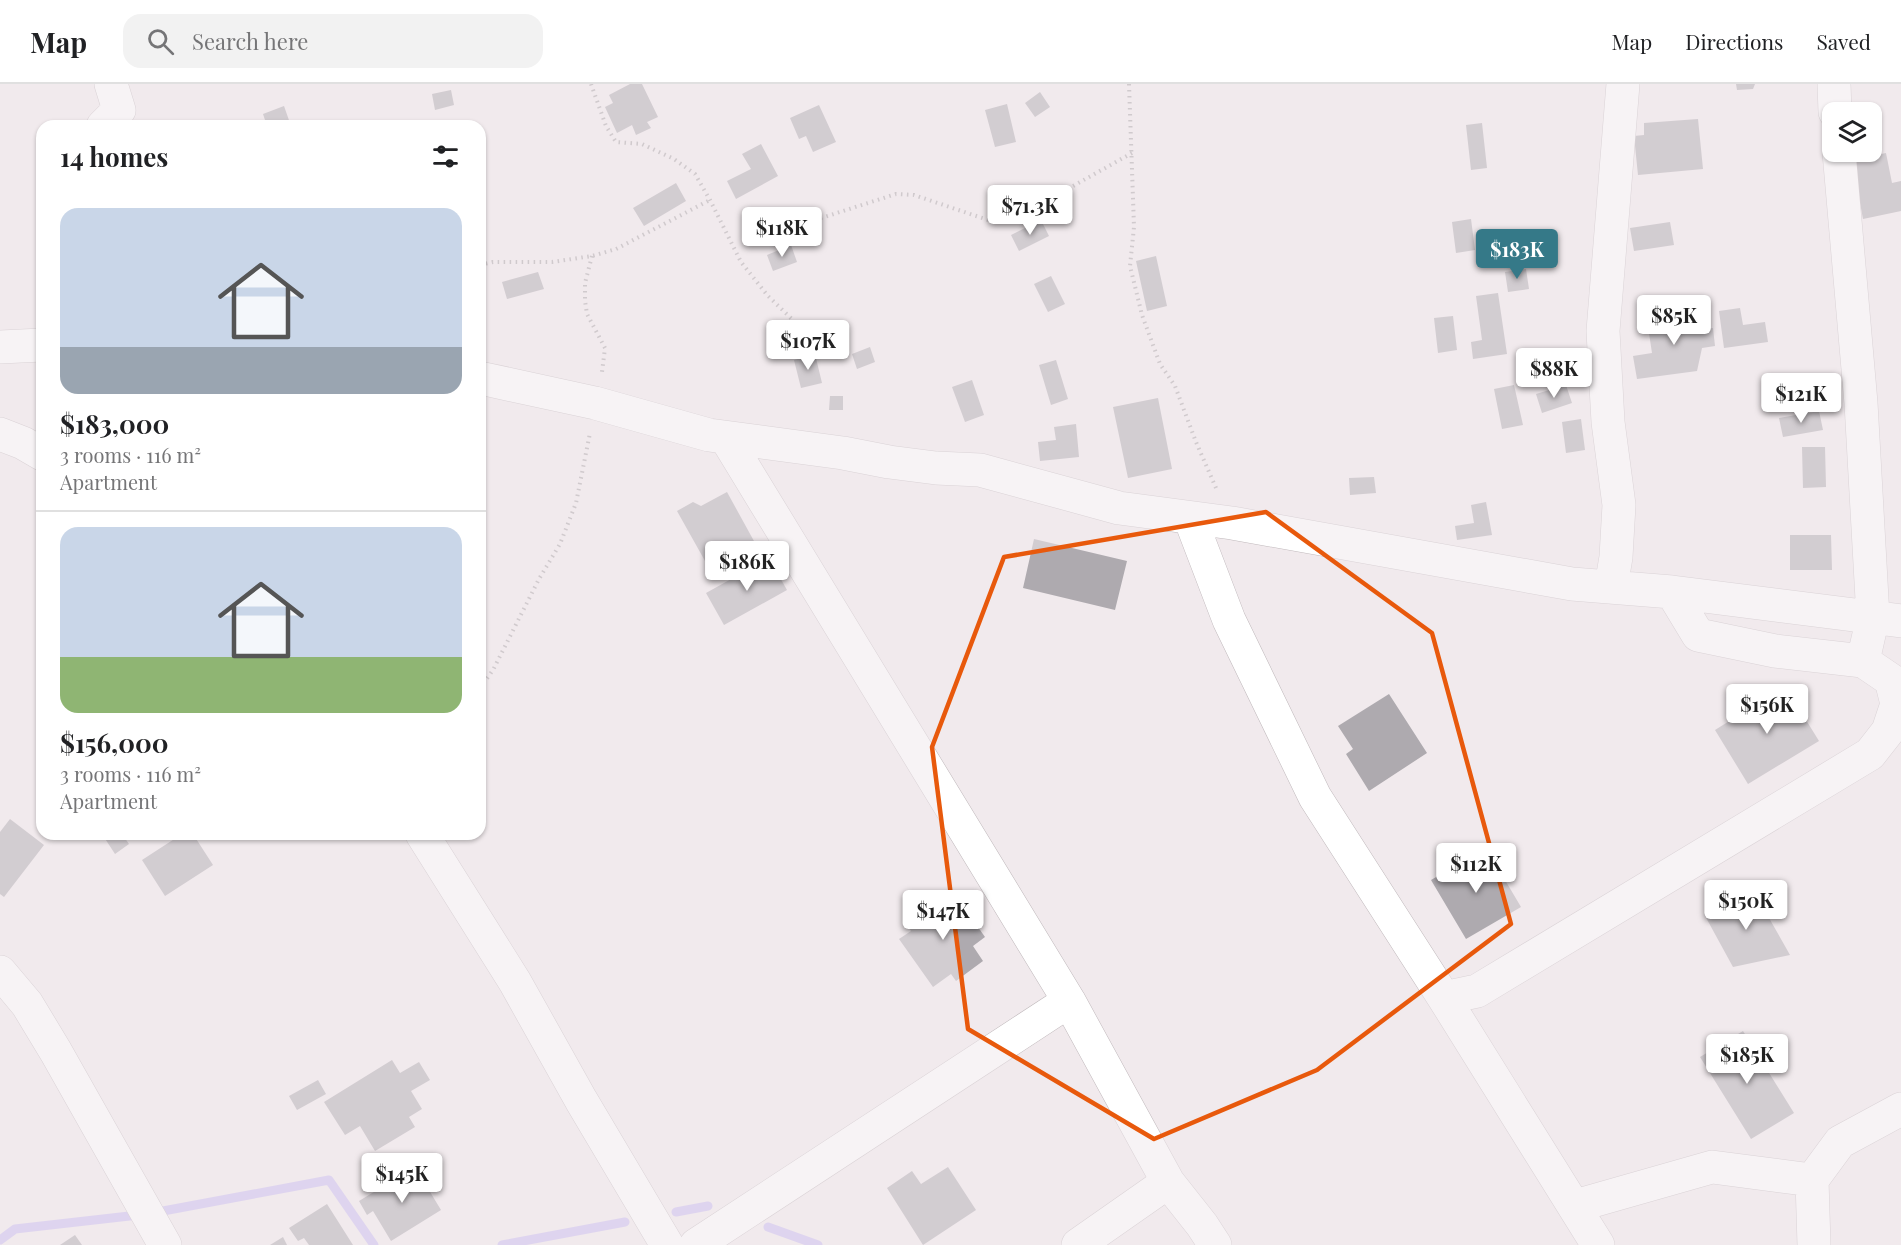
<!DOCTYPE html>
<meta charset="utf-8">
<style>
body{margin:0;font-family:"Playfair Display",serif;background:#f2f2f2;color:#202124;height:100vh;display:flex;flex-direction:column;font-size:22px;white-space:nowrap}
*{box-sizing:border-box;margin:0}
p{font-size:20px;color:#757577}
.icon{flex:none;width:33px;height:33px;fill:none;stroke:currentColor;stroke-width:2;stroke-linecap:round;stroke-linejoin:round}
.map{position:relative;flex:1;overflow:hidden}
.details{position:absolute;left:36px;top:36px;width:450px;height:720px;display:flex;flex-direction:column;background:#fff;border-radius:18px;box-shadow:0 2px 4px #0004}
.details>*{flex:none}
.controls{position:absolute;left:1822px;top:18px;display:grid;gap:12px}
.controls a{display:grid;place-items:center;width:60px;height:60px;border-radius:12px;background:#fff;box-shadow:0 2px 4px #0004;font-size:30px}
.price{position:absolute;translate:-50% -51px;padding:0 14px;border-radius:6px;background:#fff;color:#222;font-size:20px;line-height:39px;filter:drop-shadow(0 2px 3px #0008)}
.price::after{content:'';position:absolute;left:50%;top:36px;width:18px;height:14px;margin-left:-9px;background:inherit;clip-path:polygon(0 0,100% 0,50% 100%)}
.price.active{background:#357988;color:#fff}
ul{padding:0;list-style:none}
li{display:grid;align-content:center;gap:12px;height:318px;padding:0 24px}
li+li{border-top:2px solid #e0e0e0}
li span{display:grid;place-items:center;height:186px;border-radius:18px;color:#555}
li>.icon{margin-inline-start:auto}
span .icon{width:108px;height:108px;fill:#fffc;stroke-width:1}
li b{font-size:26px}
h2{display:flex;justify-content:space-between;align-items:center;height:72px;padding:0 24px;font-size:26px}
header{display:flex;align-items:center;gap:36px;box-sizing:border-box;height:84px;padding:0 30px;background:#fff;border-bottom:2px solid #e0e0e0}
header strong{font-size:28px}
nav{display:flex;gap:33px;margin-inline-start:auto;font-size:21px}
.search{width:420px;height:54px;background:#f2f2f2;display:flex;align-items:center;gap:15px;box-sizing:border-box;padding:0 21px;border-radius:18px;color:#757577;font-size:22px}
.map>svg:first-child{display:block}
.lines{fill:none;stroke-linecap:round;stroke-linejoin:round}
.stream{stroke:#c8bbf1;stroke-width:9}
.building{fill:#aeaaaf}
.minor-casing{stroke:#c0b9bc;stroke-width:34}
.path{stroke:#a9a4a6;stroke-width:4;stroke-dasharray:1.5 4.5;stroke-linecap:butt}
.minor{stroke:#fff;stroke-width:33}
.marked{fill:none;stroke:#e8590c;stroke-width:4.5;stroke-linejoin:round}
</style>
<header>
<strong>Map</strong>
<div class="search"><svg class="icon" aria-label="search" viewBox="0 0 24 24"><circle cx="10" cy="10" r="6"/><path d="M15 15l6 6"/></svg>Search here</div>
<nav><a>Map</a><a>Directions</a><a>Saved</a></nav>
</header>
<div class="map">
<svg width="1901" height="1161" viewBox="0 0 1901 1161">
<rect width="100%" height="100%" fill="#f1eaed"/>
<g class="lines">
<path class="stream" d="M676,1128l32,-6
M768,1143l50,18
M0,1156l15,-11 132,-15 182,-34 45,65
M502,1161l123,-23"/>
</g>
<path class="building" d="M630,0h12l16,33 -11,5 4,6 -15,7 -4,-10 -15,8 -12,-26 8,-4 -4,-8z
M1736,0h19l-2,5 -16,1z
M451,6l3,15 -19,5 -3,-16z
M1040,8l10,15 -15,10 -10,-14z
M1007,20l9,38 -21,5 -10,-37z
M819,21l17,37 -23,10 -7,-16 -7,3 -9,-21z
M284,22l7,20h-24l-4,-12z
M1698,35l5,50 -65,6 -4,-39 10,-1v-12z
M1482,39l5,45 -16,2 -5,-45z
M761,60l17,32 -42,23 -9,-18 24,-12 -9,-15z
M1886,69l6,30 9,-2v30l-38,8 -11,-59z
M676,99l10,18 -42,25 -11,-18z
M1471,135l4,31 -19,3 -4,-31z
M1041,136l8,16 -30,15 -8,-16z
M1670,138l4,23 -40,6 -4,-23z
M791,161l6,17 -24,9 -6,-16z
M1156,172l11,50 -20,5 -11,-50z
M1526,185l3,20 -21,3 -3,-20z
M538,188l6,17 -37,10 -5,-17z
M1051,192l14,28 -17,8 -14,-28z
M1498,209l9,61 -34,5 -2,-17 11,-2 -6,-44z
M1740,224l3,17 22,-3 3,20 -44,6 -5,-37z
M1703,228l3,17 7,-1 2,18 -13,2 -5,23 -60,8 -4,-23 19,-3 -5,-33z
M1453,232l4,34 -19,3 -4,-35z
M870,263l5,15 -18,7 -5,-15z
M815,270l7,29 -21,5 -7,-28z
M1056,276l12,39 -17,6 -12,-40z
M972,296l12,35 -19,7 -13,-35z
M1514,301l9,40 -21,4 -8,-40z
M1566,301l6,18 -30,10 -6,-19z
M830,312h13v14h-14z
M1158,314l14,71 -44,9 -15,-71z
M1819,327l4,19 -40,7 -4,-19z
M1581,335l4,31 -19,3 -4,-31z
M1076,340l3,33 -39,4 -2,-19 18,-2 -2,-13z
M1802,363h23l1,40 -23,1z
M1374,393l2,16 -26,2 -1,-17z
M727,408l33,60 -46,25 -37,-66 16,-9 8,4z
M1486,418l6,33 -35,5 -2,-14 19,-3 -3,-18z
M1790,451h41l1,35h-42z
M1034,455l93,22 -12,49 -92,-22z
M769,474l18,32 -63,35 -18,-32z
M1785,602l34,55 -71,43 -33,-54z
M1389,610l38,59 -58,38 -23,-37 7,-5 -15,-23z
M10,735l34,26 -40,52 -4,-3v-62z
M102,750h20l7,10 -14,10z
M182,750h11l20,31 -48,31 -23,-36z
M1486,764l35,59 -55,32 -35,-59z
M1752,804l38,67 -57,12 -29,-53z
M935,816h24l26,37 -12,9 10,15 -27,20 -5,-7 -18,13 -34,-48 12,-8 -6,-9z
M1743,947l51,82 -43,26 -51,-82z
M392,976l8,13 19,-11 11,18 -19,11 11,18 -13,8 6,10 -40,24 -15,-25 -15,9 -21,-33z
M318,996l8,14 -29,16 -8,-14z
M415,1083l26,43 -50,31 -18,-30 -6,4 -8,-14z
M948,1083l28,43 -53,35 -36,-57 25,-17 9,13z
M327,1120l26,41h-44l-5,-7 -6,3 -9,-13z
M75,1151l7,10h-22z
M283,1153l4,8h-17z"/>
<g class="lines">
<g class="minor-casing">
<path id="minor" d="M1834,0l1,28
M103,42l16,-16 -8,-26
M0,263l42,-2
M480,294l115,25 114,32 134,18 46,9 47,6 44,2 139,38 113,15 340,61 100,8 229,29
M0,350l23,9 19,11
M726,354l343,563 99,181 34,43 13,20
M1190,434l39,102 86,177 129,201 154,247
M1611,503l5,-30 3,-52 -11,-83 -5,-91 20,-247
M1672,508l26,43 77,16 88,10
M422,750l93,148 66,118 86,145
M0,888l27,32 29,48 109,193
M1444,914l33,-7 393,-237 18,-23 9,-27 -6,-24 -28,-19 10,-44 -12,-214 -22,-251
M1812,1096l28,-38 61,-33
M1575,1122l137,-39 100,13 2,65
M696,1161l373,-244
M1078,1161l90,-63"/>
</g>
<path class="path" d="M591,0l15,42 10,16 26,2 32,15 21,15 15,26 31,62 27,34 28,27 32,22
M1129,0l5,143 -4,39 12,49 18,49 15,22 21,56 20,46
M815,136l81,-26 18,1 77,26h18l19,-6 29,-20 75,-42
M592,172l-7,27v18l2,13 18,34 -3,24
M480,181l13,-3h59l40,-6 24,-7 94,-49
M480,604l13,-18 46,-91 21,-35 16,-41 14,-70"/>
<use href="#minor" class="minor"/>
</g>
<path d="M0 0H1901V1161H0ZM1266,428l166,121 79,291 -194,146 -163,69 -186,-110 -36,-282 72,-190z" fill="#f1eaed" fill-opacity=".55" fill-rule="evenodd"/>
<path class="marked" d="M1266,428l166,121 79,291 -194,146 -163,69 -186,-110 -36,-282 72,-190z"/>
</svg>
<div class="controls">
<a><svg class="icon" aria-label="layers" viewBox="0 0 24 24"><path d="M12 4l9 5-9 5-9-5zM3 14l9 5 9-5"/></svg></a>
</div>
<b class="price" style="left:1030px;top:152px">$71.3K</b>
<b class="price" style="left:782px;top:174px">$118K</b>
<b class="price active" style="left:1517px;top:196px">$183K</b>
<b class="price" style="left:1674px;top:262px">$85K</b>
<b class="price" style="left:808px;top:287px">$107K</b>
<b class="price" style="left:1554px;top:315px">$88K</b>
<b class="price" style="left:1801px;top:340px">$121K</b>
<b class="price" style="left:747px;top:508px">$186K</b>
<b class="price" style="left:1767px;top:651px">$156K</b>
<b class="price" style="left:1476px;top:810px">$112K</b>
<b class="price" style="left:1746px;top:847px">$150K</b>
<b class="price" style="left:943px;top:857px">$147K</b>
<b class="price" style="left:1747px;top:1001px">$185K</b>
<b class="price" style="left:402px;top:1120px">$145K</b>
<section class="details">
<h2>14 homes<svg class="icon" aria-label="filters" viewBox="0 0 24 24"><path d="M4 7h16M4 17h16"/><circle cx="9" cy="7" r="2"/><circle cx="15" cy="17" r="2"/></svg></h2>
<ul>
<li><span style="background:linear-gradient(#c9d6e8 75%,#9aa5b1 0)"><svg class="icon" aria-label="home" viewBox="0 0 24 24"><path d="M3 11l9-7 9 7M6 9v11h12V9"/></svg></span><div><b>$183,000</b><p>3 rooms · 116 m²</p><p>Apartment</p></div></li>
<li><span style="background:linear-gradient(#c9d6e8 70%,#8fb573 0)"><svg class="icon" aria-label="home" viewBox="0 0 24 24"><path d="M3 11l9-7 9 7M6 9v11h12V9"/></svg></span><div><b>$156,000</b><p>3 rooms · 116 m²</p><p>Apartment</p></div></li>
</ul>
</section>
</div>
